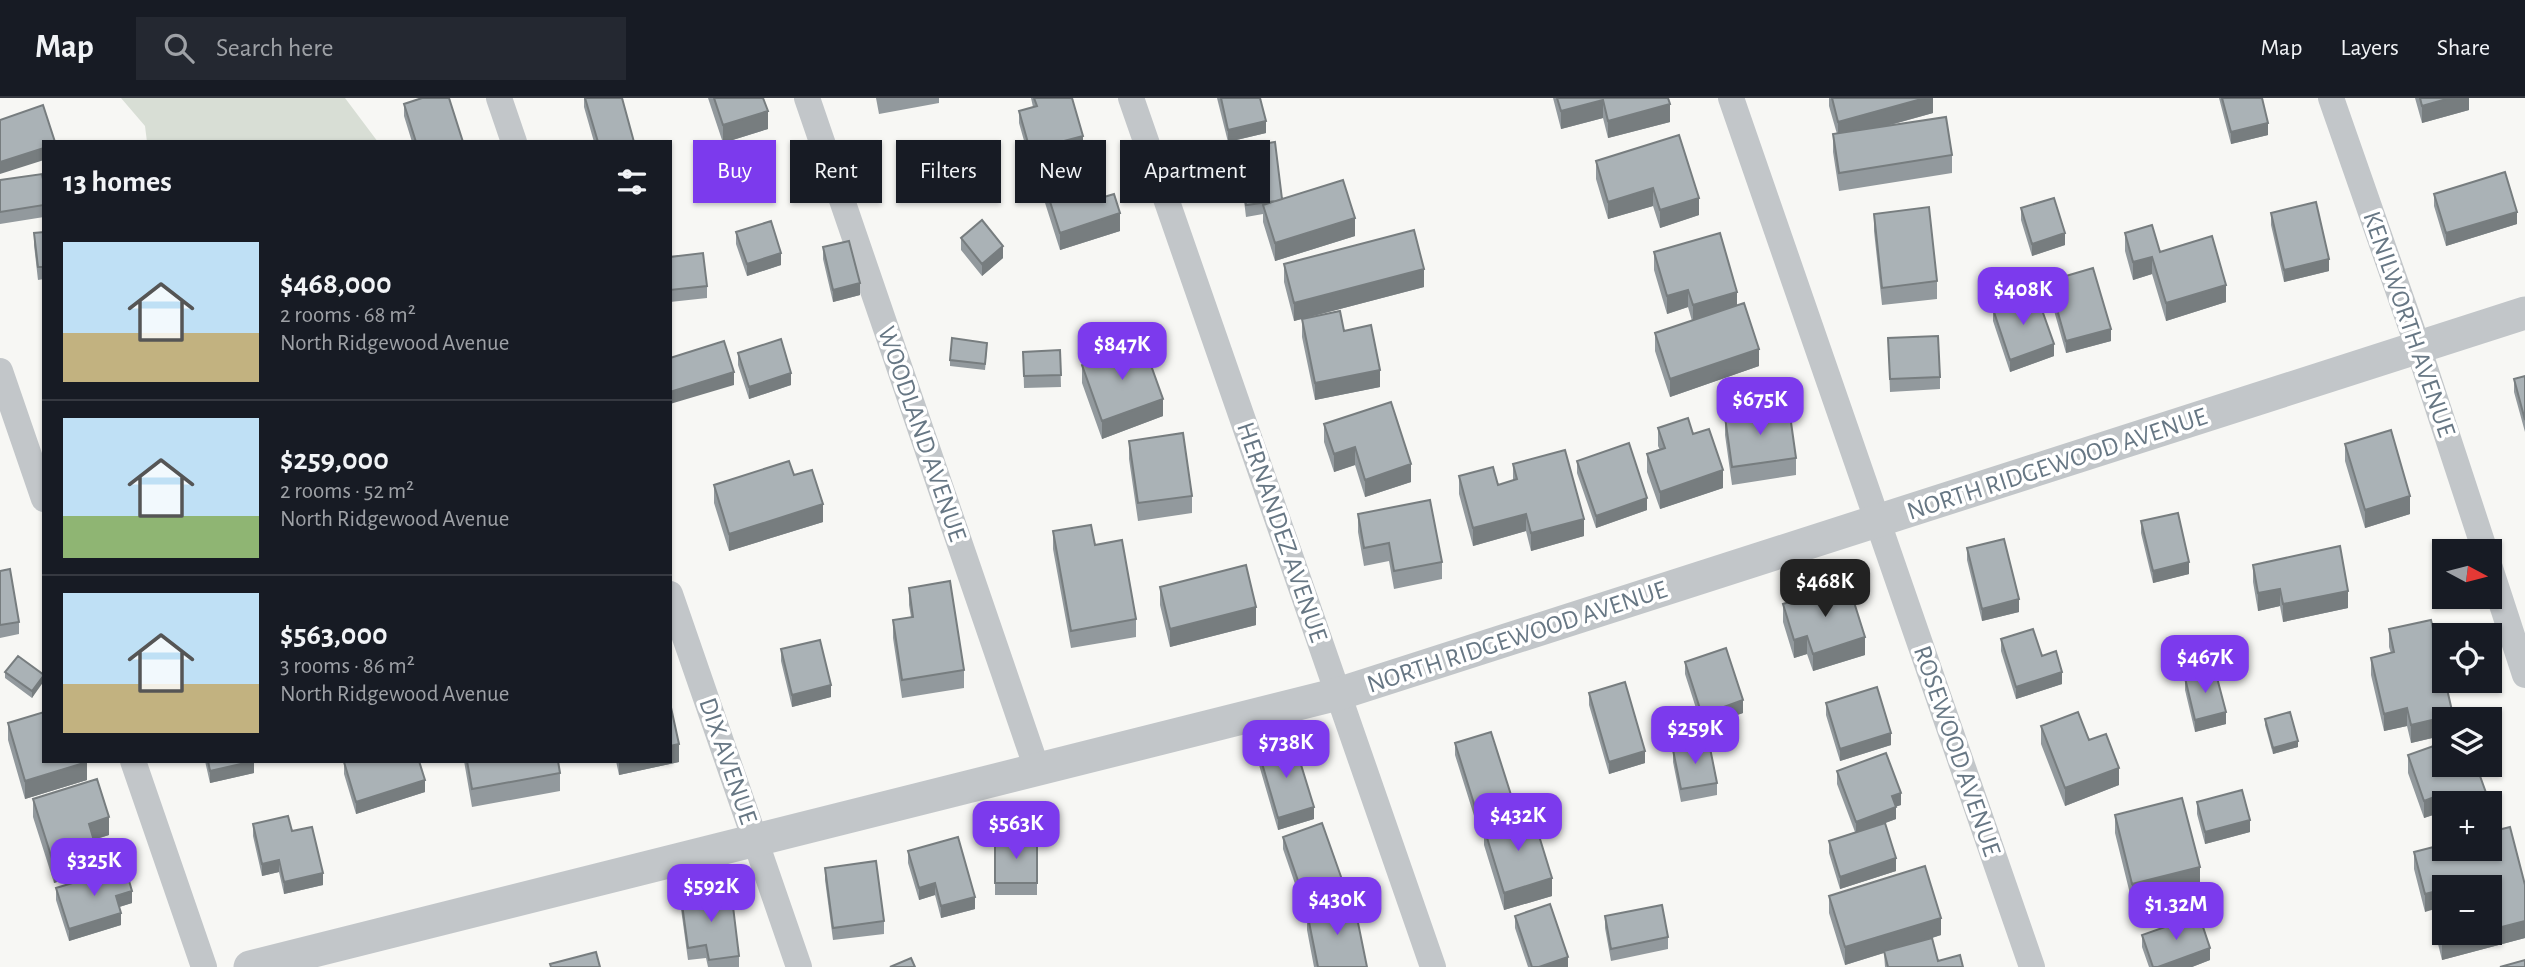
<!DOCTYPE html>
<meta charset="utf-8">
<style>
body{margin:0;font-family:"Alegreya Sans",sans-serif;background:#242831;color:#f1f3f6;height:100vh;display:flex;flex-direction:column;font-size:26px;white-space:nowrap}
*{box-sizing:border-box;margin:0}
p{font-size:23px;color:#9ea1a6}
.icon{flex:none;width:38px;height:38px;fill:none;stroke:currentColor;stroke-width:2;stroke-linecap:round;stroke-linejoin:round}
.map{position:relative;flex:1;overflow:hidden}
.sheet{position:absolute;left:42px;top:42px;width:630px;height:623px;display:flex;flex-direction:column;background:#171b24;border-radius:0px;box-shadow:0 2px 5px #0004}
.sheet>*{flex:none}
.hud{position:absolute;left:693px;top:42px;width:665px;height:63px;display:flex;gap:14px}
.needle{width:46px;rotate:97deg}
.controls{position:absolute;left:2432px;top:441px;display:grid;gap:14px}
.controls a{display:grid;place-items:center;width:70px;height:70px;border-radius:0px;background:#171b24;box-shadow:0 2px 5px #0004;font-size:35px}
.price{position:absolute;translate:-50% -60px;padding:0 16px;border-radius:14px;background:#7c3aed;color:#fff;font-size:23px;line-height:46px;filter:drop-shadow(0 2px 4px #0008)}
.price::after{content:'';position:absolute;left:50%;top:42px;width:21px;height:16px;margin-left:-10px;background:inherit;clip-path:polygon(0 0,100% 0,50% 100%)}
.price.selected{background:#222;color:#fff}
ul{padding:0;list-style:none}
li{display:flex;align-items:center;gap:21px;height:175px;padding:0 21px}
li+li{border-top:2px solid #363941}
li span{display:grid;place-items:center;flex:none;width:196px;height:140px;border-radius:0px;color:#555}
li>.icon{margin-inline-start:auto}
span .icon{width:84px;height:84px;fill:#fffc;stroke-width:1}
li b{font-size:30px}
h2{display:flex;justify-content:space-between;align-items:center;height:84px;padding:0 21px;font-size:30px}
.tag{padding:0 24px;border-radius:0px;background:#171b24;box-shadow:0 2px 5px #0004;font-size:24px;line-height:63px}
.tag.selected{background:#7c3aed;color:#fff}
header{display:flex;align-items:center;gap:42px;box-sizing:border-box;height:98px;padding:0 35px;background:#171b24;border-bottom:2px solid #363941}
header strong{font-size:33px}
nav{display:flex;gap:38px;margin-inline-start:auto;font-size:24px}
.search{width:490px;height:63px;background:#242831;display:flex;align-items:center;gap:18px;box-sizing:border-box;padding:0 24px;border-radius:0px;color:#9ea1a6;font-size:26px}
.map>svg:first-child{display:block}
.green{fill:#d8ded5}
.lines{fill:none;stroke-linecap:round;stroke-linejoin:round}
.minor{stroke:#c2c6c9;stroke-width:26}
.tertiary{stroke:#c2c6c9;stroke-width:33}
.wall{fill:#92999d}
.shaded-wall{fill:#777d7f}
.building{fill:#aab2b6;stroke:#777d7f;stroke-width:2}
.labels{text-anchor:middle;dominant-baseline:central;stroke-width:7;stroke-linejoin:round;paint-order:stroke}
.street-label{font-size:26px;fill:#677784;stroke:#fff}
</style>
<header>
<strong>Map</strong>
<div class="search"><svg class="icon" aria-label="search" viewBox="0 0 24 24"><circle cx="10" cy="10" r="6"/><path d="M15 15l6 6"/></svg>Search here</div>
<nav><a>Map</a><a>Layers</a><a>Share</a></nav>
</header>
<div class="map">
<svg width="2525" height="869" viewBox="0 0 2525 869">
<rect width="100%" height="100%" fill="#f7f7f4"/>
<path class="green" d="M121,0h224l33,44h-231l-2,-16z"/>
<g class="lines">
<path class="minor" d="M499,0l15,44
M807,0l230,671
M1131,0l302,869
M1731,0l301,869
M2331,0l87,249 67,204
M0,273l44,128
M2490,470l35,107
M670,496l129,373
M133,663l71,206"/>
<path class="tertiary" d="M250,869l1088,-273 1187,-381"/>
</g>
<path class="wall" d="M584,0h38l12,44h-40l-10,-35z
M708,0h55l5,31 -45,14z
M876,0h63v5l-60,11z
M1031,0h41l11,50 -53,14 -11,-39v-12l14,-4z
M1217,0h43l6,35 -38,9z
M1553,0h115l2,24 -62,16 -5,-20 -42,11z
M1829,0h104v15l-46,13 65,29v18l-113,18 -6,-39v-18h4l-8,-28z
M2219,0h43l6,37 -37,9z
M2415,0h54v12l-47,13z
M404,6l59,38h-51l-8,-26z
M1679,37l20,80 -39,13 -7,-22 -45,13 -12,-40v-18z
M1239,49l43,52 73,37 -80,25 -12,-39v-8l-17,3 -7,-58z
M1039,69l55,33 26,31 -60,19 -21,-66z
M0,82l44,4v33l-44,7z
M2434,96l83,30 -71,22 -12,-40z
M2021,110l44,37 -33,11 -11,-36z
M2271,115l58,58 -45,11 -13,-57z
M1874,116l63,67v18l-55,6 -8,-74z
M44,134v47l-6,1 -4,-35v-12z
M736,134l45,33 -34,11 -11,-32z
M2125,135l35,19 66,50 -60,19 -14,-47 -19,6 -8,-29z
M961,140l42,20 -21,18 -21,-26z
M823,149l37,48 -27,7 -10,-43z
M1654,154l83,53 22,61 -89,31 -15,-46v-18l37,-12 -4,-14 -21,7 -13,-44z
M670,159l37,29v12l-37,4z
M1284,166l140,23 -130,34 -10,-39z
M2049,183l62,60 -45,12 -17,-60z
M1993,211l61,47 -44,16 -17,-51z
M1302,221l42,12 36,56 -65,13 -13,-63z
M1888,240l52,39v12l-50,3z
M987,251l-2,21 -35,-4v-6z
M1060,252l1,37 -37,1 -1,-36z
M738,255l53,32 -42,14 -11,-34z
M1082,267l81,51 -61,23 -20,-56z
M2525,278v56l-11,-40v-13z
M1725,319l71,41v17l-64,10 -7,-50z
M1324,326l87,58 -46,15 -10,-32 -21,7 -10,-30z
M1658,330l35,6 30,54 -63,21 -13,-37v-18l13,-4 -2,-4z
M1129,343l63,55v17l-54,8 -9,-62z
M2345,346l65,70 -45,14 -20,-67z
M1577,363l70,49 -51,18 -19,-55z
M1513,366l71,72 -53,15 -5,-20 -53,15 -14,-52v-18l39,9 15,-5z
M794,377l29,47 -94,29 -15,-48v-18z
M1358,416l84,48v17l-48,10 -5,-28 -25,5 -6,-34z
M2141,423l48,53 -36,9 -12,-50z
M1053,433l42,14 41,74v18l-65,11 -18,-99z
M1967,450l52,64 -37,9 -15,-61z
M2253,467l95,43 -65,14 -3,-16 -22,5 -5,-29z
M0,473l19,51v12l-19,4z
M1160,489l96,38 -86,22 -10,-42z
M909,490l55,82v18l-62,10 -9,-60v-18l18,-3 -2,-12z
M1783,506l82,51 -52,16 -6,-17 -13,4 -11,-36z
M2389,531l64,90h-8v16l-34,8 -4,-17 -23,5 -13,-56v-17l20,-5 -2,-6z
M2001,541l41,17 20,28 -46,15 -15,-48z
M781,551l50,48 -39,10 -11,-46z
M1685,564l58,51 -41,14 -17,-53z
M5,574l39,3 -12,23 -27,-20z
M2185,580l41,46 -31,8 -10,-42z
M1589,595l56,70 -36,11 -20,-69z
M1826,605l65,42 -51,16 -14,-46z
M2265,621l33,28 -25,7 -8,-29z
M8,625l36,38 43,19 -62,19 -17,-59z
M2041,628l78,59 -54,21 -24,-62z
M1455,645l57,68 -36,11 -21,-67z
M1673,652l44,33v12l-36,7 -8,-40z
M1259,655l55,66 -36,11 -19,-65z
M2408,657l81,48h-44v18l-3,-9 -18,6 -16,-45z
M205,663h49v12l-44,10z
M464,663h94l2,12v18l-88,16z
M616,663h54l9,1 -60,13z
M344,664l81,30 -69,22 -12,-40z
M1837,673l64,34 -5,1v13l-11,4 11,48 -56,18 -11,-36v-12l26,-9 -18,-48z
M33,701l76,36 -15,5 3,29 -43,14 -21,-66z
M2197,704l53,30 -45,12 -8,-30z
M2115,717l85,70 -68,17 -17,-69z
M253,726l39,7 31,54 -39,9 -5,-22 -17,4 -9,-40z
M1484,730l68,68 -48,14 -20,-65z
M1283,739l62,63 -34,11 56,56h-53l-7,-37v-17h-2l-22,-64z
M1037,741v56h-42v-55z
M908,753l67,58 -34,9 -6,-23 -16,5 -11,-37z
M2414,754l111,33v53l-83,22 -5,-20v-18l53,11v-46h-45l-20,25 -11,-43z
M825,770l59,53v13l-51,6 -8,-60z
M56,790l76,15 -13,4 2,18 -52,16 -13,-41z
M1829,798l112,39 -9,3 6,23 25,6h-78l-1,-14 -39,12 -16,-52z
M681,799l58,59v11h-31l-2,-9 -18,2 -7,-51z
M1515,818l53,51h-40l-13,-39z
M1605,818l63,21v12l-57,12 -6,-33z
M2142,837l68,25 -18,7h-43l-7,-20z"/>
<path class="shaded-wall" d="M1925,0h8v15l-95,26v-17z
M2450,0h19v12l-47,13v-17z
M1603,2v18l-42,11v-18z
M1670,6v18l-62,16v-17z
M768,13v18l-45,14v-18z
M1266,23v12l-38,9v-12z
M2268,25v12l-37,9v-12z
M1083,38v12l-53,14v-12z
M44,50v12l-44,14v-12z
M1653,90v18l-45,13v-17z
M1699,100v17l-39,13v-18z
M2517,114v12l-71,22v-13z
M1120,115v18l-60,19v-17z
M1355,120v18l-80,25v-18z
M2065,135v12l-33,11v-12z
M1003,148v12l-21,18v-12z
M781,155v12l-34,11v-12z
M2152,159v17l-19,6v-18z
M2329,161v12l-45,11v-12z
M1424,171v18l-130,34v-18z
M860,185v12l-27,7v-12z
M2226,187v17l-60,19v-18z
M1688,192v17l-21,7v-18z
M1737,194v17l-44,14v-18z
M2111,231v12l-45,12v-12z
M2054,246v12l-44,16v-12z
M1759,251v17l-89,31v-18z
M1380,272v17l-65,13v-17z
M734,274v13l-64,19v-12z
M791,275v12l-42,14v-12z
M1163,301v17l-61,23v-18z
M1355,349v18l-21,7v-18z
M1411,366v18l-46,15v-17z
M1723,372v18l-63,21v-17z
M2410,398v18l-45,14v-18z
M1647,400v12l-51,18v-12z
M823,406v18l-94,29v-17z
M1526,416v17l-53,15v-18z
M1584,421v17l-53,15v-18z
M2189,464v12l-36,9v-12z
M2280,491v17l-22,5v-18z
M2348,493v17l-65,14v-18z
M2019,501v13l-37,9v-12z
M1256,509v18l-86,22v-18z
M1807,538v18l-13,4v-18z
M1865,539v18l-52,16v-17z
M2062,574v12l-46,15v-12z
M44,577v6l-12,17v-7z
M831,587v12l-39,10v-12z
M1743,602v13l-41,14v-12z
M2407,610v18l-23,5v-17z
M2226,614v12l-31,8v-12z
M2453,617v4h-8v16l-34,8v-18z
M1891,635v12l-51,16v-12z
M2298,643v6l-25,7v-6z
M679,646v18l-60,13v-14h51v-15z
M1645,653v12l-36,11v-12z
M254,663v12l-44,10v-12z
M87,664v18l-62,19v-18z
M2119,670v17l-54,21v-18z
M425,682v12l-69,22v-12z
M1901,695v12l-9,3v-12z
M2442,696v18l-18,6v-17z
M1512,700v13l-36,11v-12z
M1314,709v12l-36,11v-12z
M1896,709v12l-40,15v-12z
M109,719v18l-20,6v-17z
M2250,722v12l-45,12v-12z
M97,753v18l-43,14v-18z
M1896,760v13l-56,18v-12z
M279,762v12l-17,4v-12z
M2200,769v18l-68,17v-18z
M323,775v12l-39,9v-12z
M1552,780v18l-48,14v-17z
M2470,784v5h-19z
M935,785v12l-16,5v-12z
M1345,790v12l-40,13v-12z
M2445,791v17l-20,6v-18z
M132,793v12l-16,5v-12z
M975,799v12l-34,9v-12z
M121,815v12l-52,16v-12z
M1941,820v17l-96,30v-18z
M2525,823v17l-83,22v-18l37,-9h11v-3z
M2210,850v12l-18,7h-34z
M1568,859v10h-29z"/>
<path class="building" d="M422,0h27l14,44h-47l-12,-38z
M585,0h37l12,44h-36z
M714,0h49l5,13 -45,14z
M1034,0h38l11,38 -53,14 -11,-39 18,-5z
M1221,0h39l6,23 -38,9z
M1557,0h111l2,6 -62,17 -5,-21 -42,11z
M1832,0h93l-87,24z
M2222,0h40l6,25 -37,9z
M2420,0h30l-28,8z
M43,7l12,37h-11v6l-44,14v-42z
M1946,19l6,38 -113,18 -6,-39z
M1679,37l20,63 -39,12 -7,-22 -45,14 -12,-41z
M1275,44l7,57 -6,2 -30,4 -7,-58z
M1079,56l15,46 20,-6 6,19 -60,20 -21,-66z
M2505,74l12,40 -71,21 -12,-39z
M42,76l2,10v21l-44,7v-32z
M1343,82l12,38 -80,25 -12,-38z
M2054,100l11,35 -33,11 -11,-36z
M2316,104l13,57 -45,11 -13,-57z
M1929,109l8,74 -55,7 -8,-74z
M982,122l21,26 -21,18 -21,-26z
M771,123l10,32 -34,11 -11,-32z
M2152,127l8,27 52,-16 14,49 -60,18 -14,-46 -19,5 -8,-29z
M1414,132l10,39 -130,34 -10,-39z
M44,134v35h-6l-4,-34z
M1720,135l17,59 -44,13 -5,-15 -21,6 -13,-44z
M849,143l11,42 -27,7 -10,-43z
M703,155l4,33 -37,4v-33z
M2093,170l18,61 -45,12 -17,-60z
M2036,195l18,51 -44,16 -17,-51z
M1744,205l15,46 -89,30 -15,-46z
M1340,213l4,20 27,-6 9,45 -65,13 -13,-64z
M1938,238l2,41 -50,2 -2,-41z
M952,240l35,5 -2,21 -35,-4z
M781,241l10,34 -42,14 -11,-34z
M724,243l10,31 -64,20v-34z
M1143,245l20,56 -61,22 -20,-56z
M1060,252l1,25 -37,1 -1,-24z
M2525,278v44l-11,-41z
M1391,304l20,62 -46,16 -10,-33 -21,7 -10,-30z
M1789,310l7,50 -64,9 -7,-50z
M1688,320l5,16 16,-5 14,41 -63,22 -13,-38 18,-6 -7,-20z
M2391,332l19,66 -45,14 -20,-66z
M1183,335l9,63 -54,7 -9,-62z
M1629,345l18,55 -51,18 -19,-55z
M1565,352l19,69 -53,14 -5,-19 -53,14 -14,-52 34,-9 5,18 19,-6 -4,-15z
M789,363l5,14 18,-5 11,34 -94,30 -15,-49z
M1430,402l12,62 -48,9 -5,-28 -25,5 -6,-34z
M2178,415l11,49 -36,9 -12,-50z
M1091,427l4,20 27,-5 14,79 -65,12 -18,-100z
M2004,441l15,60 -37,10 -15,-61z
M2340,448l8,45 -65,13 -3,-15 -22,4 -5,-28z
M1246,467l10,42 -86,22 -10,-42z
M10,471l9,53 -19,3v-54z
M950,483l14,89 -62,10 -9,-60 20,-3 -4,-29z
M1848,485l17,54 -52,17 -6,-18 -13,4 -11,-36z
M2431,522l22,95 -42,10 -4,-17 -23,6 -13,-56 23,-6 -5,-23z
M2033,531l9,27 14,-5 6,21 -46,15 -15,-48z
M820,542l11,45 -39,10 -11,-46z
M1726,550l17,52 -41,15 -17,-53z
M18,558l26,19 -12,16 -27,-19z
M2215,572l11,42 -31,8 -10,-42z
M1625,584l20,69 -36,11 -20,-69z
M1877,589l14,46 -51,16 -14,-46z
M670,605l9,41 -9,2z
M44,614v49h43v1l-62,19 -17,-58z
M2078,614l11,28 17,-6 13,34 -54,20 -24,-62z
M2290,614l8,29 -25,7 -8,-29z
M1491,634l21,66 -36,12 -21,-67z
M1294,644l20,65 -36,11 -19,-65z
M2445,644v23h31l13,36 -4,2h-40l-3,-9 -18,7 -16,-46z
M1709,645l8,40 -36,6 -8,-39z
M1886,655l15,40 -9,3 4,11 -40,15 -19,-51z
M208,663h46l-44,10z
M419,663l6,19 -69,22 -12,-40z
M467,663h91l2,12 -88,16z
M97,681l12,38 -20,7 8,27 -43,14 -21,-66z
M2242,692l8,30 -45,12 -8,-30z
M2182,700l18,69 -68,17 -17,-69z
M1532,715l20,65 -48,15 -20,-65z
M288,718l4,15 20,-4 11,46 -39,9 -5,-22 -17,4 -9,-40z
M1322,725l23,65 -40,13 -22,-64z
M1885,725l11,35 -56,19 -11,-36z
M2510,729l15,58v36l-35,9v-43h-19l-1,-5 -19,5h-6v2l-20,5 -11,-42 31,-8v5h45v-17z
M958,739l17,60 -34,9 -6,-23 -16,5 -11,-37z
M1037,741v44h-42v-43z
M876,763l8,60 -51,7 -8,-60z
M1925,768l16,52 -96,29 -16,-51z
M125,769l7,24 -16,5 5,17 -52,16 -13,-41z
M731,792l8,66 -30,4 -3,-15 -18,3 -7,-51z
M1354,805l13,64h-49l-11,-55z
M1550,806l18,53 -29,10h-7l-17,-51z
M1662,807l6,32 -57,12 -6,-33z
M2199,817l11,33 -52,19h-5l-11,-32z
M2445,822v13h34l-37,9 -5,-20z
M1932,840l6,23 22,-6 3,12h-75l-4,-16z
M596,854l4,15h-49l-1,-3z
M911,860l4,9h-25z
M2525,862v7h-25z"/>
<g class="labels">
<g class="street-label">
<text transform="translate(2409 226) rotate(71)">KENILWORTH AVENUE</text>
<text transform="translate(922 336) rotate(71)">WOODLAND AVENUE</text>
<text transform="translate(2057 366) rotate(-18)">NORTH RIDGEWOOD AVENUE</text>
<text transform="translate(1282 434) rotate(71)">HERNANDEZ AVENUE</text>
<text transform="translate(1517 539) rotate(-18)">NORTH RIDGEWOOD AVENUE</text>
<text transform="translate(1957 653) rotate(71)">ROSEWOOD AVENUE</text>
<text transform="translate(728 663) rotate(71)">DIX AVENUE</text>
</g>
</g>
</svg>
<div class="controls">
<a><svg class="needle" viewBox="-14 -14 28 28"><path d="M0-13l5 13h-10z" fill="#e53935"/><path d="M0 13l5-13h-10z" fill="#9ea1a6"/></svg></a>
<a><svg class="icon" aria-label="locate" viewBox="0 0 24 24"><circle cx="12" cy="12" r="6"/><path d="M12 2v4M12 18v4M2 12h4M18 12h4"/></svg></a>
<a><svg class="icon" aria-label="layers" viewBox="0 0 24 24"><path d="M12 4l9 5-9 5-9-5zM3 14l9 5 9-5"/></svg></a>
<a>+</a>
<a>−</a>
</div>
<b class="price" style="left:2023px;top:229px">$408K</b>
<b class="price" style="left:1122px;top:284px">$847K</b>
<b class="price" style="left:1760px;top:339px">$675K</b>
<b class="price selected" style="left:1825px;top:521px">$468K</b>
<b class="price" style="left:2205px;top:597px">$467K</b>
<b class="price" style="left:1695px;top:668px">$259K</b>
<b class="price" style="left:1286px;top:682px">$738K</b>
<b class="price" style="left:1518px;top:755px">$432K</b>
<b class="price" style="left:1016px;top:763px">$563K</b>
<b class="price" style="left:94px;top:800px">$325K</b>
<b class="price" style="left:711px;top:826px">$592K</b>
<b class="price" style="left:1337px;top:839px">$430K</b>
<b class="price" style="left:2176px;top:844px">$1.32M</b>
<div class="hud">
<a class="tag selected">Buy</a>
<a class="tag">Rent</a>
<a class="tag">Filters</a>
<a class="tag">New</a>
<a class="tag">Apartment</a>
</div>
<section class="sheet">
<h2>13 homes<svg class="icon" aria-label="filters" viewBox="0 0 24 24"><path d="M4 7h16M4 17h16"/><circle cx="9" cy="7" r="2"/><circle cx="15" cy="17" r="2"/></svg></h2>
<ul>
<li><span style="background:linear-gradient(#bfe0f5 65%,#c2b280 0)"><svg class="icon" aria-label="home" viewBox="0 0 24 24"><path d="M3 11l9-7 9 7M6 9v11h12V9"/></svg></span><div><b>$468,000</b><p>2 rooms · 68 m²</p><p>North Ridgewood Avenue</p></div></li>
<li><span style="background:linear-gradient(#bfe0f5 70%,#8fb573 0)"><svg class="icon" aria-label="home" viewBox="0 0 24 24"><path d="M3 11l9-7 9 7M6 9v11h12V9"/></svg></span><div><b>$259,000</b><p>2 rooms · 52 m²</p><p>North Ridgewood Avenue</p></div></li>
<li><span style="background:linear-gradient(#bfe0f5 65%,#c2b280 0)"><svg class="icon" aria-label="home" viewBox="0 0 24 24"><path d="M3 11l9-7 9 7M6 9v11h12V9"/></svg></span><div><b>$563,000</b><p>3 rooms · 86 m²</p><p>North Ridgewood Avenue</p></div></li>
</ul>
</section>
</div>
